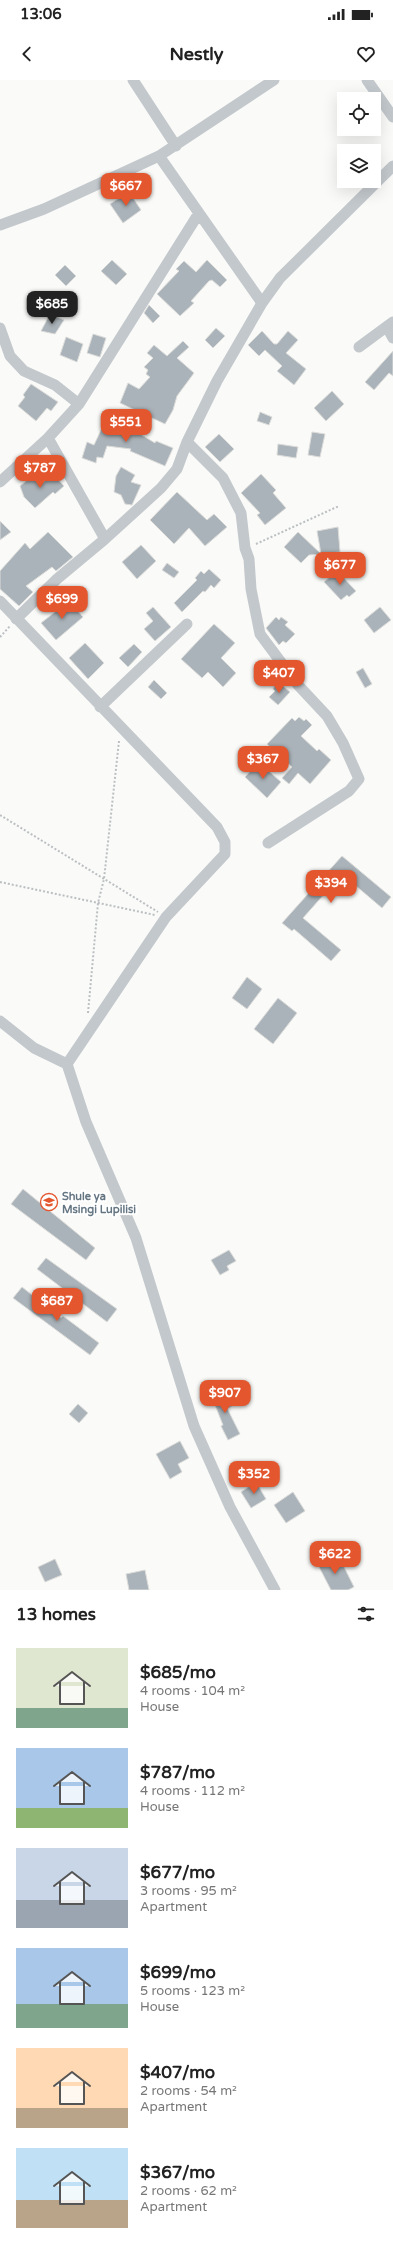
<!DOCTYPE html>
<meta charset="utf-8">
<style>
body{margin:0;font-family:"Varela Round",sans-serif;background:#f2f2f2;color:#222;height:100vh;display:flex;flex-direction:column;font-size:15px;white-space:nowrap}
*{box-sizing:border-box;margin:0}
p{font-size:13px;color:#767676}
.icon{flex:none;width:22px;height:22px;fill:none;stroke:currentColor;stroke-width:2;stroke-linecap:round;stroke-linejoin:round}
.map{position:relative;height:1510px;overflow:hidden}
.side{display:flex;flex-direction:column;background:#fff;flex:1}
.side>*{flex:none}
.buttons{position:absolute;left:337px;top:12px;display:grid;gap:8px}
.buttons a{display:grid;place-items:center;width:44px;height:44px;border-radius:0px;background:#fff;box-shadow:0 4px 16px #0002;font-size:20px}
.price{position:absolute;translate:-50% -34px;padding:0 9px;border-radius:8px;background:#e4572e;color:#fff;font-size:13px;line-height:26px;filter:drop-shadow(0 1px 2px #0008)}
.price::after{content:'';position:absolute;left:50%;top:24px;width:12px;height:9px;margin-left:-6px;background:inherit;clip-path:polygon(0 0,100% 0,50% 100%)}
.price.active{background:#222;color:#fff}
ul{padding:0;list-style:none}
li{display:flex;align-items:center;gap:12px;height:100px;padding:0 16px}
li span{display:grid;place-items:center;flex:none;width:112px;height:80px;border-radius:0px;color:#555}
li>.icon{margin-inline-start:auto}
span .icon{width:48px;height:48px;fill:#fffc;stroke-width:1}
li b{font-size:17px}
h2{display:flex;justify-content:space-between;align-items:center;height:48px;padding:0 16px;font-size:17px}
.status{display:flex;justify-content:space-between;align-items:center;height:28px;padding:0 20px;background:#fff;direction:ltr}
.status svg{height:11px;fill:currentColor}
header{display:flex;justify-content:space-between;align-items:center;height:52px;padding:0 16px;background:#fff;font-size:18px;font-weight:800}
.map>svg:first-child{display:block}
.building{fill:#aab3b9;stroke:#dcdcda}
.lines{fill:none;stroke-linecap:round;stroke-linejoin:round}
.path{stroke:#bbbfc2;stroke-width:2;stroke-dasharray:2 2;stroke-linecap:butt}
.minor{stroke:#c3c8cc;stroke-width:11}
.labels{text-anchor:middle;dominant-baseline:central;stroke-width:4;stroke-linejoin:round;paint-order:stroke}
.poi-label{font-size:11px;font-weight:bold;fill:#657683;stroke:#fff;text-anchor:start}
</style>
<div class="status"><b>13:06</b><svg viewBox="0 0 49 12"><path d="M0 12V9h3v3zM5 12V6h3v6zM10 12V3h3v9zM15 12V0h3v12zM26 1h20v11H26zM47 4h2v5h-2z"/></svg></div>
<header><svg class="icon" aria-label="back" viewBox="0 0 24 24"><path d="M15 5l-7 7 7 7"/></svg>Nestly<svg class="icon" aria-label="heart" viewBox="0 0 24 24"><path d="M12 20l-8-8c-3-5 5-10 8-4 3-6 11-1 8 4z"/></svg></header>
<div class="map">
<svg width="393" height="1510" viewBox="0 0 393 1510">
<rect width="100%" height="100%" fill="#fafaf8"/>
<path class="building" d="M129,112l12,18 -18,13 -13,-19z
M112,180l15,14 -11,11 -15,-14z
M207,180l20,20 -7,7 -8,-7 -3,1 -18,20 3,2 -14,13 -23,-22 22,-23 -3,-2 8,-8 12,11z
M65,185l11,11 -10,10 -11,-11z
M149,225l11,11 -7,7 -9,-10z
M50,234l14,6 -9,14 -14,-3z
M216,248l9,8 -12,12 -8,-8z
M262,251l12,13h3l11,-13 10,9 -12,13 20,16 -12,16 -17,-14 5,-5 -17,-16 -6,6 -11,-11z
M93,254l13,4 -6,19 -13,-4z
M66,257l17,7 -6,18 -17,-7z
M183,261l6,6 -12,11 17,15 -17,23 -4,14 -8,14 -45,-21 8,-20 11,6 11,-12 -4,-3 2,-4 -4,-3 9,-9 -6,-5 7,-8 13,11z
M393,271v25l-4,-3 -15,17 -9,-8z
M31,304l27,18 -7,9 -4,-3 -11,13 -18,-15 7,-9 -2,-2z
M332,311l12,13 -18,17 -12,-13z
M260,332l12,5 -3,8 -12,-4z
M108,335l11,5 -2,3 18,6v2l20,12 1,-2 17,7 -8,18 -35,-15 1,-2 -24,-3 -4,12 -6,-1 -1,6 -14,-5 5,-16 7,3z
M312,352l13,2 -5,23 -12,-2z
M219,354l15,15 -14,13 -15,-15z
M278,364l20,3 -2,11 -19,-3z
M121,387l14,8 -4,7 10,3 -9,20 -7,-1 -4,-9 -7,-3 2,-16z
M53,394l11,12 -9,8 -2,-2 -18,16 -11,-11 -4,-11 10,-8h8l5,5z
M261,394l15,16 -3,3 13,15 -21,17 -8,-10 3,-2 -19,-20z
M177,412l30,28 7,-6 13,13 -22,19 -16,-18 -15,16 -24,-24z
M0,441l11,11 -11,8z
M338,447l2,25 -19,2 -4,-23z
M48,452l25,25 -17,14 -4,-4 -26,19 7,6 -14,14 -19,-17v-18l25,-28 5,6z
M298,452l23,22 -12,1 -8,8 -17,-16z
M141,465l15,16 -19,18 -15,-17z
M167,483l12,9 -5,6 -12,-8z
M209,489l12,11 -7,8 -3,-3 -6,7 -2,-1 -21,21 -8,-9 23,-23 -2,-2 6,-7 3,3z
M337,491l19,20 -7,6 -2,-2 -6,5 -17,-18z
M69,521l14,16 -27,23 -15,-17z
M153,527l18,20 -16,14 -11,-12 9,-8 -7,-8z
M380,527l11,13 -17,13 -10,-13z
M276,537l3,3 2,-3 7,5 -3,3 10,9 -9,9 -3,-2 -4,4 -13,-17z
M214,544l21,19 -14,15 15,15 -13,14 -15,-15 -6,6 -21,-19z
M85,563l19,20 -16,16 -19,-21z
M134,564l8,8 -14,15 -9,-9z
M363,588l9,16 -7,4 -9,-16z
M154,600l13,13 -6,6 -13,-12z
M278,602l12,10 -12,13 -9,-8 6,-6 -2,-2z
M299,637l5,4 2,-2 6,6 -11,11 16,15 2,-2 12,11 -21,24 -12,-11 -9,11 -7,-6 10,-11 -25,-23 25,-26 3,3z
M258,685l3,3 2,-2 18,16 -14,16 -22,-21 10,-11z
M342,776l49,41 -9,11 -40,-34 -39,44 38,32 -10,11 -37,-32 -2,2 -10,-8z
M247,897l15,12 -15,20 -15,-11z
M278,918l19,15 -24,31 -19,-15z
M23,1109l72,59 -9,12 -75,-56z
M229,1170l7,11 -9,5 2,4 -9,5 -9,-15z
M46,1178l71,51 -10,13 -70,-53z
M22,1207l39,31 2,-2 36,27 -9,12 -77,-57z
M226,1309l6,17 -5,2 13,26 -12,6 -7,-14 2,-1 -12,-30z
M78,1324l10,9 -9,10 -10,-9z
M180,1361l9,17 -11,6 4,8 -12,7 -14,-25z
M256,1402l10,17 -15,9 -10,-16z
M293,1412l12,19 -19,12 -12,-18z
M331,1476l6,12 6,-3 11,22 -6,3h-17l-14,-27z
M55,1479l7,16 -17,7 -7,-15z
M145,1490l4,20h-20l-3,-16z"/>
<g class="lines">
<path class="path" d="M256,464l83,-38
M0,557l10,-11
M0,735l158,97
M0,802l155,33
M88,933l10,-110 6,-24 15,-138"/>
<path class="minor" d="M133,0l43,66
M367,0l26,37
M159,76l103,147
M0,145l44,-16 115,-53 115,-76
M387,247l6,11
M0,248l10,28 14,15 31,14 24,19
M359,267l34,-25
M187,362l36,36 18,35 4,35 4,11 2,30 9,45 38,51 29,31 16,27 16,36 -10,12 -81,52
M0,402l48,-44 31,-34 120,-191
M105,459l56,-51 16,-19 10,-27 30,-61 45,-78 18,-25 113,-112
M0,521l217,226 8,15v12l-59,63 -99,147
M16,539l41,-40 48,-40 -57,-101
M100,627l87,-83
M0,941l34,27 33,16 19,58 50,116 58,188 36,81 45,83"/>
</g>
<defs>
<g id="school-ring" transform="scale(0.9)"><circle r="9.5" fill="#fff" stroke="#e4572e" stroke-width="1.5"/><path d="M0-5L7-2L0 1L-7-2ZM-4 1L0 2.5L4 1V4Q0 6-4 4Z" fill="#e4572e"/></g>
</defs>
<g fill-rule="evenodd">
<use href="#school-ring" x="49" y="1122"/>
</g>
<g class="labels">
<g class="poi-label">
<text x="62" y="1116">Shule ya<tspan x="62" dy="13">Msingi Lupilisi</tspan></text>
</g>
</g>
</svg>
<div class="buttons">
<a><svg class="icon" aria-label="locate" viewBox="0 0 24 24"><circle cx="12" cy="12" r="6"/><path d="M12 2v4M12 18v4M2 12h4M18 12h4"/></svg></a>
<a><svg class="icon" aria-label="layers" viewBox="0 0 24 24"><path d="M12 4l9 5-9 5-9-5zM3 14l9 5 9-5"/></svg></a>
</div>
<b class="price" style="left:126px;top:127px">$667</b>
<b class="price active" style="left:52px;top:245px">$685</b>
<b class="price" style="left:126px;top:363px">$551</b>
<b class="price" style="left:40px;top:409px">$787</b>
<b class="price" style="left:340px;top:506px">$677</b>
<b class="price" style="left:62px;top:540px">$699</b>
<b class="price" style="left:279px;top:614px">$407</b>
<b class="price" style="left:263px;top:700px">$367</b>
<b class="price" style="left:331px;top:824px">$394</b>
<b class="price" style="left:57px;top:1242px">$687</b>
<b class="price" style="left:225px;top:1334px">$907</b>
<b class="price" style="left:254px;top:1415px">$352</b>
<b class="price" style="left:335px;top:1495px">$622</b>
</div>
<section class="side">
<h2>13 homes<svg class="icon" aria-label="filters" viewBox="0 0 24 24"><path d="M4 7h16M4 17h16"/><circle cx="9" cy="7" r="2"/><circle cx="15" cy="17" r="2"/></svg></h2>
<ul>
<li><span style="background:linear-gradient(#dfe7d0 75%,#7fa58c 0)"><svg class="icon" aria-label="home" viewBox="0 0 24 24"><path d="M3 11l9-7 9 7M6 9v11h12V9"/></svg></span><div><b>$685/mo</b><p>4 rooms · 104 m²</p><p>House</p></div></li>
<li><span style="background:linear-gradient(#a9c7e8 75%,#8fb573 0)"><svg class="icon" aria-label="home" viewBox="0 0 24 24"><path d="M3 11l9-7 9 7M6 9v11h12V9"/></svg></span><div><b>$787/mo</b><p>4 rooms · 112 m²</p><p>House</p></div></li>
<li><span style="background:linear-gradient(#c9d6e8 65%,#9aa5b1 0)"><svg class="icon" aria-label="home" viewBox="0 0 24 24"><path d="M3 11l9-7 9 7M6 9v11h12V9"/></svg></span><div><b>$677/mo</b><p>3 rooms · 95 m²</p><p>Apartment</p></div></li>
<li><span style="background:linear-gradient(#a9c7e8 70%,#7fa58c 0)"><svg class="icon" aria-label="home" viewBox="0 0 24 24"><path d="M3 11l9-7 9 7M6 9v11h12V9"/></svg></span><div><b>$699/mo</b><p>5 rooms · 123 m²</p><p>House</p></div></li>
<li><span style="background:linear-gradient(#ffd9b3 75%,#b9a48a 0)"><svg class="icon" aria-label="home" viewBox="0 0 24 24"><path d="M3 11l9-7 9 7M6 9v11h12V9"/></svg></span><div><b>$407/mo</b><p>2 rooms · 54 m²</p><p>Apartment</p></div></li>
<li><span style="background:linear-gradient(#bfe0f5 65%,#b9a48a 0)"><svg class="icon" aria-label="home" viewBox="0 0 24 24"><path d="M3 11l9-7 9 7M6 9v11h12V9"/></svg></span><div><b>$367/mo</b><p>2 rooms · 62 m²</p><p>Apartment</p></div></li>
</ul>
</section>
